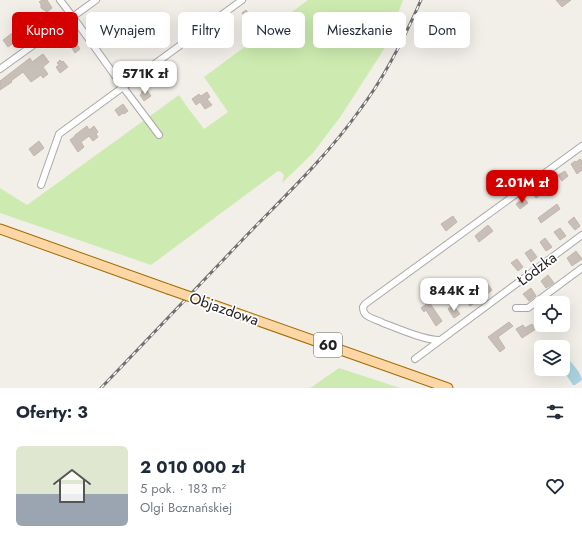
<!DOCTYPE html>
<html lang="pl">
<meta charset="utf-8">
<style>
body{margin:0;font-family:Jost,sans-serif;background:#f6f6f7;color:#1f2937;height:100vh;display:flex;flex-direction:column;font-size:15px;white-space:nowrap}
*{box-sizing:border-box;margin:0}
p{font-size:13px;color:#747a83}
.icon{flex:none;width:22px;height:22px;fill:none;stroke:currentColor;stroke-width:2;stroke-linecap:round;stroke-linejoin:round}
.map{position:relative;height:388px;overflow:hidden}
.side{display:flex;flex-direction:column;background:#fff;flex:1}
.side>*{flex:none}
.guide{position:absolute;left:12px;top:12px;width:558px;height:36px;display:flex;gap:8px}
.controls{position:absolute;left:534px;top:296px;display:grid;gap:8px}
.controls a{display:grid;place-items:center;width:36px;height:36px;border-radius:6px;background:#fff;box-shadow:0 4px 16px #0002;font-size:20px}
.price{position:absolute;translate:-50% -34px;padding:0 9px;border-radius:8px;background:#fff;color:#222;font-size:13px;line-height:26px;filter:drop-shadow(0 1px 2px #0008)}
.price::after{content:'';position:absolute;left:50%;top:24px;width:12px;height:9px;margin-left:-6px;background:inherit;clip-path:polygon(0 0,100% 0,50% 100%)}
.price.current{background:#d40000;color:#fff}
ul{padding:0;list-style:none}
li{display:flex;align-items:center;gap:12px;height:100px;padding:0 16px}
li span{display:grid;place-items:center;flex:none;width:112px;height:80px;border-radius:6px;color:#555}
li>.icon{margin-inline-start:auto}
span .icon{width:48px;height:48px;fill:#fffc;stroke-width:1}
li b{font-size:17px}
h2{display:flex;justify-content:space-between;align-items:center;height:48px;padding:0 16px;font-size:17px}
.tag{padding:0 14px;border-radius:6px;background:#fff;box-shadow:0 4px 16px #0002;font-size:14px;line-height:36px}
.tag.current{background:#d40000;color:#fff}
.map>svg:first-child{display:block}
.grass{fill:#cdebb0}
.water{fill:#aad3df}
.building{fill:#c7bfb8;stroke:#c4b6ab}
.lines{fill:none;stroke-linecap:round;stroke-linejoin:round}
.minor-casing{stroke:#a9a9a9;stroke-width:8}
.primary-casing{stroke:#a06b00;stroke-width:11}
.minor{stroke:#fff;stroke-width:6}
.primary{stroke:#fcd6a4;stroke-width:9}
.rail-casing{stroke:#707070;stroke-width:3}
.rail{stroke:#fff;stroke-width:1.5;stroke-dasharray:4.5;stroke-linecap:butt}
.primary-bridge-casing{stroke:#a06b00;stroke-width:11;stroke-linecap:butt}
.primary-bridge{stroke:#fcd6a4;stroke-width:9}
.labels{text-anchor:middle;dominant-baseline:central;stroke-width:3.5;stroke-linejoin:round;paint-order:stroke}
.shield{fill:#fff;stroke:#646464;stroke-width:1}
.shield-label{font-size:14px;font-weight:bold;fill:#222}
.street-label{font-size:15px;fill:#222;stroke:#fff}
</style>
<div class="map">
<svg width="582" height="388" viewBox="0 0 582 388">
<rect width="100%" height="100%" fill="#f2efe9"/>
<path class="grass" d="M308,0h95l-17,46 -45,70 -28,37 -31,30 2,-8 -3,-3 -3,-1 -127,94 -151,-52v-25l27,17 152,-110 9,13 16,21 24,-17 -24,-35z
M339,368l61,20h-90z"/>
<path class="water" d="M570,361c5,6 11,12 12,19l-7,5h-2l-11,-16h1v-3l4,-4z"/>
<path class="building" d="M42,0h5l5,8 -5,4 -6,-4v-4l-2,-2z
M556,0h15l-9,7z
M246,10l9,12 -7,5 -6,-8 3,-2 -3,-4z
M192,12l4,6 -4,3 2,5 -3,2 -3,-4 -4,3 -4,-6 7,-6h1z
M36,13l6,8 -18,13 -1,-2 -10,7 2,3 -7,5 -5,-7 12,-9v-1l-1,-2 6,-5 2,3 10,-8 -1,-1z
M92,17l6,8 -5,3 -6,-8z
M226,29l8,12 -5,4 -2,-2 -2,1 -6,-10 2,-1v-2h2z
M75,41l5,8 -5,4 -5,-8z
M43,54l6,8 -6,5 5,7 -5,4 -2,-3 -10,7 -8,-10 -12,9 1,1 -12,8v-9l30,-23 2,4z
M60,60l2,2 1,-1 5,6 -8,6 -4,-6 3,-2 -2,-2z
M146,89l5,7 -7,5 -4,-6 2,-2 -1,-1z
M207,92l3,5 -3,2 5,6 -7,4 -5,-7 -4,3 -4,-6 7,-5 2,2z
M123,104l5,7 -4,3 -1,-1 -4,3 -4,-6z
M87,126l2,4 5,-4 4,6 -2,2 2,3 -5,4 -4,-5 -8,6 3,5 -6,5 -8,-12 5,-4v-1z
M39,141l5,7 -10,8 -5,-7z
M580,159l2,2v9l-5,4 -6,-10 4,-3 1,1z
M565,171l3,5 -6,5 -4,-6z
M540,185l5,7 -9,6 -5,-6z
M524,198l4,5 -8,6 -4,-5z
M557,204l3,5 -19,14 -3,-5z
M453,216l4,6 -11,9 -5,-7z
M574,217l6,9 -5,4 -7,-8z
M488,225l5,6 -14,11 -4,-6z
M560,228l6,8 -6,4 -6,-8z
M545,238l7,9 -6,4 -6,-9z
M531,249l6,8 -6,5 -6,-9z
M576,251l6,8 -10,7 -5,-8z
M517,259l6,8 -5,4 -7,-8z
M548,275l6,8 -8,5 -5,-7z
M486,282l6,8 -6,5 -7,-9z
M531,288l5,8 -7,5 -6,-7z
M469,293l7,9 -6,4 -6,-8z
M429,302l13,19 -6,5 -10,-16 -2,2 -3,-4z
M453,305l7,9 -6,4 -6,-9z
M509,322l4,4 -15,11 7,11 -5,4 -12,-15z
M532,324l4,5 -14,9 -6,-9 7,-4 2,3z"/>
<g class="lines">
<g class="minor-casing">
<path id="minor" d="M60,0l13,17 50,70 36,48
M0,69l96,-69
M41,185l18,-51 183,-134
M516,308h12l54,-40
M439,340c-16,0 -40,-11 -56,-17 -5,-3 -12,-4 -17,-8 -2,-2 -3,-5 -3,-8l2,-3 217,-158
M415,359l167,-124"/>
</g>
<g class="primary-casing">
<path id="primary" d="M0,229l168,60
M208,303l240,85"/>
</g>
<use href="#minor" class="minor"/>
<use href="#primary" class="primary"/>
<g class="rail-casing">
<path id="rail" d="M101,388c49,-51 98,-102 146,-153 39,-40 80,-79 112,-124 26,-34 45,-72 62,-111"/>
</g>
<use href="#rail" class="rail"/>
<g class="primary-bridge-casing">
<path id="primary-bridge" d="M168,289l40,14"/>
</g>
<use href="#primary-bridge" class="primary-bridge"/>
</g>
<g class="labels">
<rect class="shield" x="314" y="333" width="28" height="24" rx="3"/>
<g class="shield-label">
<text x="328" y="345">60</text>
</g>
<g class="street-label">
<text transform="translate(537 269) rotate(-37)">Łódzka</text>
<text transform="translate(224 309) rotate(19)">Objazdowa</text>
</g>
</g>
</svg>
<div class="controls">
<a><svg class="icon" aria-label="locate" viewBox="0 0 24 24"><circle cx="12" cy="12" r="6"/><path d="M12 2v4M12 18v4M2 12h4M18 12h4"/></svg></a>
<a><svg class="icon" aria-label="layers" viewBox="0 0 24 24"><path d="M12 4l9 5-9 5-9-5zM3 14l9 5 9-5"/></svg></a>
</div>
<b class="price" style="left:145px;top:95px">571K zł</b>
<b class="price current" style="left:522px;top:204px">2.01M zł</b>
<b class="price" style="left:454px;top:312px">844K zł</b>
<div class="guide">
<a class="tag current">Kupno</a>
<a class="tag">Wynajem</a>
<a class="tag">Filtry</a>
<a class="tag">Nowe</a>
<a class="tag">Mieszkanie</a>
<a class="tag">Dom</a>
</div>
</div>
<section class="side">
<h2>Oferty: 3<svg class="icon" aria-label="filters" viewBox="0 0 24 24"><path d="M4 7h16M4 17h16"/><circle cx="9" cy="7" r="2"/><circle cx="15" cy="17" r="2"/></svg></h2>
<ul>
<li><span style="background:linear-gradient(#dfe7d0 60%,#9aa5b1 0)"><svg class="icon" aria-label="home" viewBox="0 0 24 24"><path d="M3 11l9-7 9 7M6 9v11h12V9"/></svg></span><div><b>2 010 000 zł</b><p>5 pok. · 183 m²</p><p>Olgi Boznańskiej</p></div><svg class="icon" aria-label="heart" viewBox="0 0 24 24"><path d="M12 20l-8-8c-3-5 5-10 8-4 3-6 11-1 8 4z"/></svg></li>
</ul>
</section>
